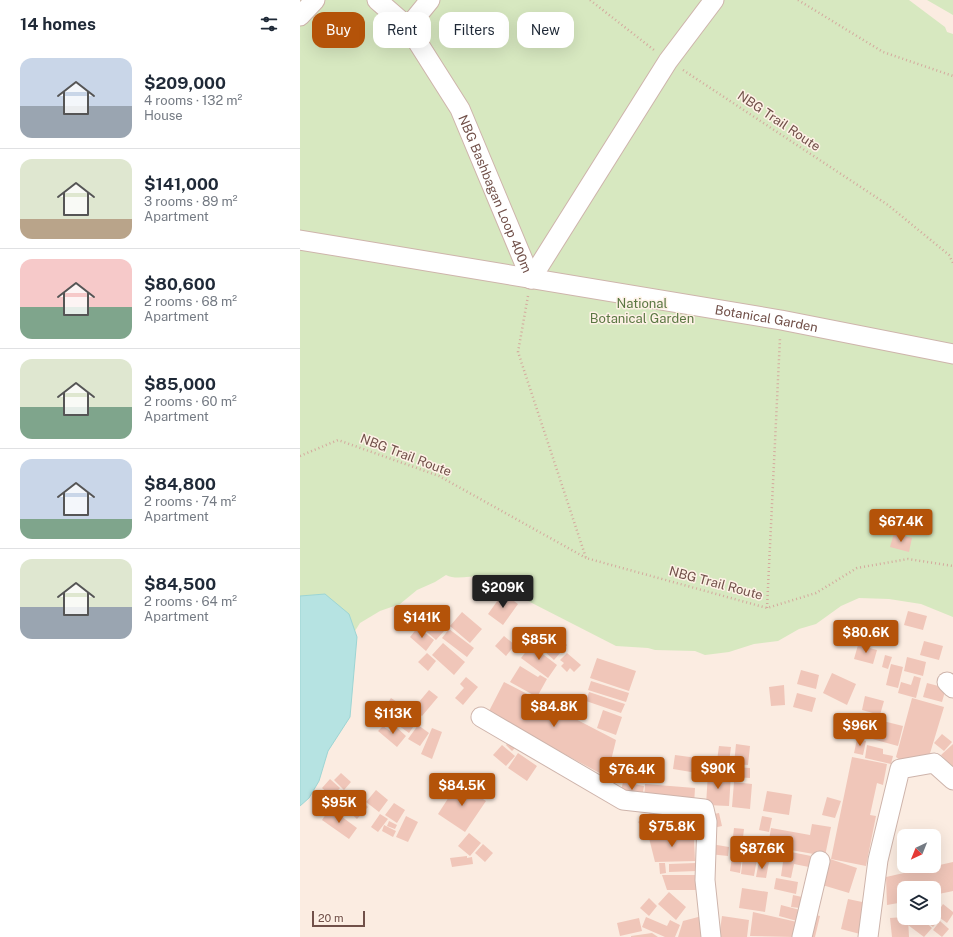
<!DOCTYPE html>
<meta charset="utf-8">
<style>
body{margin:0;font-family:"Public Sans",sans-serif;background:#f6f6f7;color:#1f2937;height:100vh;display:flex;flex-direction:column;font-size:15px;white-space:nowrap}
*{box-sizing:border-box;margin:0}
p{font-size:13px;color:#747a83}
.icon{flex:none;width:22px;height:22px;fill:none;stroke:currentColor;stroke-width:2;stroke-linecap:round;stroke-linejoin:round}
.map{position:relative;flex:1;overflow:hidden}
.panel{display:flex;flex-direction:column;background:#fff;width:300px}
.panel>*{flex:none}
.hud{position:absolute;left:12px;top:12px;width:380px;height:36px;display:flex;gap:8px}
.needle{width:26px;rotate:223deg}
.fabs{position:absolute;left:597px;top:829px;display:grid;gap:8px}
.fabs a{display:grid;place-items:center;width:44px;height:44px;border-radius:8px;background:#fff;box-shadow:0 4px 16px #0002;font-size:20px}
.scale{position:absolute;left:12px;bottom:10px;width:53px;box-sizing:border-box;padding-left:4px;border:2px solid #715049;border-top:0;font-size:11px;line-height:14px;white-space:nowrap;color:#715049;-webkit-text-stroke:3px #fef1e6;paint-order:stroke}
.price{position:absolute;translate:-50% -34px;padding:0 9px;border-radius:4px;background:#b45309;color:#fff;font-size:13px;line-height:26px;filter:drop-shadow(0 1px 2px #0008)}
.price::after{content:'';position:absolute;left:50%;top:24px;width:12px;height:9px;margin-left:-6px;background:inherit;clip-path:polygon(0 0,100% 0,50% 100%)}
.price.current{background:#222;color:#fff}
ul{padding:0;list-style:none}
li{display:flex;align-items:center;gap:12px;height:100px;padding:0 20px}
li+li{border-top:1px solid #e0e1e3}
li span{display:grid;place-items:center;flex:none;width:112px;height:80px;border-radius:12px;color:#555}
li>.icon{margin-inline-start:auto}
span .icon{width:48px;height:48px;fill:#fffc;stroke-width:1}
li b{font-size:17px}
h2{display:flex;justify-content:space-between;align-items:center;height:48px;padding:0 20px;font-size:17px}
.chip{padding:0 14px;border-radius:12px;background:#fff;box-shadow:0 4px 16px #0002;font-size:14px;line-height:36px}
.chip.current{background:#b45309;color:#fff}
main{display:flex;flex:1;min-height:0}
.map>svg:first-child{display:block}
.green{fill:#d7e8c0}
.water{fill:#b6e3e2;stroke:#9dd5d4}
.building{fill:#f0c6b9}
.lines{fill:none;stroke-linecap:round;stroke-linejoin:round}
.street-casing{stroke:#ceb4ab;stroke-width:21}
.path{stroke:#d4a99d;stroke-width:2.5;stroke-dasharray:1 3;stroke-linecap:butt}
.street{stroke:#fff;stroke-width:19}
.labels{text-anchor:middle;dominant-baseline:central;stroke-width:3;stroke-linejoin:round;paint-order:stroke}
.street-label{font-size:13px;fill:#715049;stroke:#fef1e6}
.park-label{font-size:13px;fill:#5a7742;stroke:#fef1e6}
</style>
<main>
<section class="panel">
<h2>14 homes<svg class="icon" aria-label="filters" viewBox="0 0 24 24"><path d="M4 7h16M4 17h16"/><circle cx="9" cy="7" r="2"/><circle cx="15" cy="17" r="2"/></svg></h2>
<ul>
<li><span style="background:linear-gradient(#c9d6e8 60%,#9aa5b1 0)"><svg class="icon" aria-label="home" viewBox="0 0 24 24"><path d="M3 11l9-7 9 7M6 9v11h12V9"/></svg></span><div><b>$209,000</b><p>4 rooms · 132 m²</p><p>House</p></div></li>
<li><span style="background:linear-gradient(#dfe7d0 75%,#b9a48a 0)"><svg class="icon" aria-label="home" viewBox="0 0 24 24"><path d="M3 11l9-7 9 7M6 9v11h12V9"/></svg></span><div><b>$141,000</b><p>3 rooms · 89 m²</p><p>Apartment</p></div></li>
<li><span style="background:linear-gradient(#f6c9c9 60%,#7fa58c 0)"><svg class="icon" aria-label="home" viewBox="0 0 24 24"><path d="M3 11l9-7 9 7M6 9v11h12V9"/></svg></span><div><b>$80,600</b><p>2 rooms · 68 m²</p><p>Apartment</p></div></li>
<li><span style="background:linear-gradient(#dfe7d0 60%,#7fa58c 0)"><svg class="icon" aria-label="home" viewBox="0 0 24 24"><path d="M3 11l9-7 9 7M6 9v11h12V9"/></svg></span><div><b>$85,000</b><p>2 rooms · 60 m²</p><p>Apartment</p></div></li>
<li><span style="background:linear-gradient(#c9d6e8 75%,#7fa58c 0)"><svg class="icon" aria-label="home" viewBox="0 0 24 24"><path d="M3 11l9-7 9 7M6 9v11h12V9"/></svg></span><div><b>$84,800</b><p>2 rooms · 74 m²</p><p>Apartment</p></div></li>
<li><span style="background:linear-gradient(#dfe7d0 60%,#9aa5b1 0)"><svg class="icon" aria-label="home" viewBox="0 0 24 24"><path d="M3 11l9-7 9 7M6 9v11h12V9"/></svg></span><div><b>$84,500</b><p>2 rooms · 64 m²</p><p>Apartment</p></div></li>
</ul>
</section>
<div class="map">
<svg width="653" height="937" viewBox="0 0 653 937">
<rect width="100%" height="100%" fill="#fbece1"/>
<path class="green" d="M0,0h609l36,27 2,5 6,2v583l-32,-13 -32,-5 -30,-1 -18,8 -25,18 -17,5 -21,12 -24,3 -25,8 -24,3 -10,-4 -40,-1 -7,-2 -32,-2 -137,-70c-9,0 -24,4 -33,-1l-11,7 -18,8 -17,14 -20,7 -20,12 -7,11 -53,-29z
M627,0h26v15z"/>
<path class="water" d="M25,594l24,20 8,23 -7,80 -22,34 -9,30 -10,17 -9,8v-210z"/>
<path class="building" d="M594,533l18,5 -3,14 -19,-5z
M203,593l15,11 -15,21 -15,-11z
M608,611l19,5 -4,14 -19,-5z
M162,612l20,17 -12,14 -20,-17z
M128,617l16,14 -8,9 -16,-14z
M118,627l16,13 -8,11 -16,-14z
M149,629l25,19 -7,9 -25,-19z
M242,633l11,10 5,-6 9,8 -13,15 -20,-18z
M204,636l11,9 -9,11 -11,-10z
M624,641l19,5 -4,14 -19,-5z
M143,643l22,19 -11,13 -22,-20z
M231,645l26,20 -9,13 -27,-20z
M558,645l19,5 -4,14 -19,-5z
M127,653l9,8 -8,10 -10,-9z
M267,653l14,12 -7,7 -4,-4 -3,4 -6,-6 3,-3 -4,-3z
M585,655l7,2 -4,12 -6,-2z
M607,657l19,5 -3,14 -19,-5z
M297,658l39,13 -7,20 -39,-13z
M591,664l12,3 -5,21 -12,-3z
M220,666l18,11 2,-2 7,4 -10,18 -27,-15z
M501,670l18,5 -3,14 -19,-5z
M532,673l24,11 -9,21 -24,-12z
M614,676l7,2 -5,20 -18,-5 3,-11 10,3z
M166,677l12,10 -15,18 -8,-7 9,-10 -4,-4z
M291,681l38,12 -3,9 -38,-12z
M204,682l112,58 -9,37 -119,-64z
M627,683l19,5 -4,14 -19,-5z
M484,685l1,20 -14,1 -2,-19z
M129,690l9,7 -16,19 -9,-7z
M289,692l36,12 -4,9 -35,-12z
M497,693l19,5 -4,14 -19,-5z
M565,696l19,5 -4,14 -18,-5z
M91,698l29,19 -11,16 -28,-20z
M612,698l32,9 -16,53 -24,3 -8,-6z
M303,710l19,7 -6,18 -19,-7z
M571,718l32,8 -5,20 -33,-9z
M94,725l12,11 -9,11 -19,-16 5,-5 7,5z
M118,725l11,8 -9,13 -12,-7z
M132,728l10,4 -10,27 -11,-5z
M642,734l10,8 -8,9 -10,-8z
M211,739l7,6 -6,6 -6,-6z
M557,739l9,2 -3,14 -9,-2z
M436,744l14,2 -2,19 -14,-1z
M653,744v23l-12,-12z
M202,745l13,11 -9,10 -13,-11z
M567,745l16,4v5l10,2 -2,8 -26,-6z
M419,746l12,1 -3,23 -12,-2z
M218,753l19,13 -10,15 -19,-13z
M375,755l30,4 -2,15 -30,-5z
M552,757l35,7 -4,21 -6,-2 -7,32 6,1 -10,50 -35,-7z
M434,767l16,1v10l-17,-1z
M41,773l10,9 -7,8 -10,-10z
M408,773l23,1 -2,32 -23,-1z
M30,779l10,9 -8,9 -10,-9z
M323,782l21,4 -2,13 -22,-4z
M434,782l18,2 -2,25 -18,-2z
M158,783l28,18 -21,31 -27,-18z
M345,784l50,4 -1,17 -50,-4z
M50,790l18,17 -11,12 -19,-17z
M76,790l12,10 -9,12 -13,-10z
M467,791l25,4 -3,20 -26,-4z
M527,797l14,4 -6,17 -13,-3z
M94,803l11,7 -8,13 -12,-8z
M30,808l27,20 -8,11 -27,-19z
M359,811l36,3 -1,9 -36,-3z
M351,812l8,11 -12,9 -9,-10z
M419,813l3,13 -9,2 -4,-13z
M80,814l8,5 -10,13 -7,-5z
M106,816l12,6 -10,20 -12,-5z
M462,816l10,2 -3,14 -10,-2z
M89,821l8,4 -2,4 -8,-3z
M364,824l32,3 -1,9 -32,-3z
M512,824l19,3 -6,29 -57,-10 3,-18 39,7z
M84,825l12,6 -3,6 -11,-6z
M434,828l10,1 -2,17 -10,-1z
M169,833l12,10 -11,13 -12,-10z
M348,834l46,3 1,24 -40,1z
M183,844l10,9 -8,9 -10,-9z
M411,844l18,3 -1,9 -19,-2z
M466,847l45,9 -2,11 -15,-3 -3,14 -10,-2 2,-14 -19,-4z
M433,848l10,1 -3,24 -10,-2z
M167,856v2l5,-1 1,7 -21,3 -2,-9z
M443,857l14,2 -3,17 -13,-2z
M527,858l30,10 -8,25 -30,-9z
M459,861l10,1 -3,16 -10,-1z
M653,862v29l-19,4v-7h-30v14l-17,3 -1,-28z
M359,863h6l1,10 -6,1z
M396,863l1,8 -28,1v-8z
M362,875h35v15h-30z
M476,878l22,4 -2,12 -22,-5z
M442,888l26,4 -3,20 -26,-4z
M369,892l17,15 -10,13 -18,-16z
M493,895l9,2 -2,11 -9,-1z
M349,898l8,8 -8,10 -9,-8z
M548,899l19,4 -7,31 -19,-5z
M634,904l5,5 -5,5z
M643,904l10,8v2l-6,9 -11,-8z
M481,905l19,5 -3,11 -18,-5z
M453,912l44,10 -3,15 -44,-1z
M508,913l12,3 -5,21h-12z
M634,915l5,5 -6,7 -6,-5 4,-4h3z
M402,916l5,19 -7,2h-22l5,-16z
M422,916l27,4 -2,17h-28z
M346,917l21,9 3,-6 10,5 -5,12h-10l-23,-10z
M604,917l4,1 1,19h-17l-2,-19z
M339,918l3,13 -22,5 -3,-13z
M614,918h7l11,10 -8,9 -16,-12z
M640,921l9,8 -7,8 -9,-7z
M352,933l6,4h-27v-1z"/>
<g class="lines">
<g class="street-casing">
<g id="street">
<path id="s1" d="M77,0l31,27 52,82 71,170"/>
<path d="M0,16l15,-16"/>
<path d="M108,27l22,-27"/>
<path id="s2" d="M0,240l481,80 172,34"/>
<path d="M231,279l137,-218 46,-61"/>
<path d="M647,682l6,6"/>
<path d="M181,717l142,83 81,9 3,13 -2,58 6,57"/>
<path d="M502,937l18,-76"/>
<path d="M568,937l10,-77 22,-91 34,-6 19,17"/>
</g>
</g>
<path class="path" d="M290,0l64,50
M498,0l85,52 70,24
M383,70l205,135 61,50 4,8
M228,296l-10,56 68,206 181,50 49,-15 41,-25 51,-9 45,7
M0,456l38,-16 101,36 147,82
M467,608l13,-270"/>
<use href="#street" class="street"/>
</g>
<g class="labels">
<g class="street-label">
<text transform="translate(479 121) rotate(34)">NBG Trail Route</text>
<text stroke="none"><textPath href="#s1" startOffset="230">NBG Bashbagan Loop 400m</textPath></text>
<text stroke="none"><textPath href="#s2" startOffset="473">Botanical Garden</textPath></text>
<text transform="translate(106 455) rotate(21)">NBG Trail Route</text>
<text transform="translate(416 583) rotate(15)">NBG Trail Route</text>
</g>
<g class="park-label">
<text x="342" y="303">National<tspan x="342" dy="15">Botanical Garden</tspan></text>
</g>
</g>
</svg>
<div class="fabs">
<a><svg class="needle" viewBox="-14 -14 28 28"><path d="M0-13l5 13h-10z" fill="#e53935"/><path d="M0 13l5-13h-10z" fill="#747a83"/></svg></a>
<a><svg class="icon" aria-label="layers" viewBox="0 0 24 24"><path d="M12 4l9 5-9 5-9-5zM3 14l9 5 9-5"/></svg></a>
</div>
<div class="scale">20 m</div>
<b class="price" style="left:601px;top:543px">$67.4K</b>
<b class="price current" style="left:203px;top:609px">$209K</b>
<b class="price" style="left:122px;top:639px">$141K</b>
<b class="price" style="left:566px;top:654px">$80.6K</b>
<b class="price" style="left:239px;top:661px">$85K</b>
<b class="price" style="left:254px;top:728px">$84.8K</b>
<b class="price" style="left:93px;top:735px">$113K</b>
<b class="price" style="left:560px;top:747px">$96K</b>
<b class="price" style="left:418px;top:790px">$90K</b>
<b class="price" style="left:332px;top:791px">$76.4K</b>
<b class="price" style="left:162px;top:807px">$84.5K</b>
<b class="price" style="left:39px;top:824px">$95K</b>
<b class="price" style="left:372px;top:848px">$75.8K</b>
<b class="price" style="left:462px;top:870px">$87.6K</b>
<div class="hud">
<a class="chip current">Buy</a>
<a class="chip">Rent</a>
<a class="chip">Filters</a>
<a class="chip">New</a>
</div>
</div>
</main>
